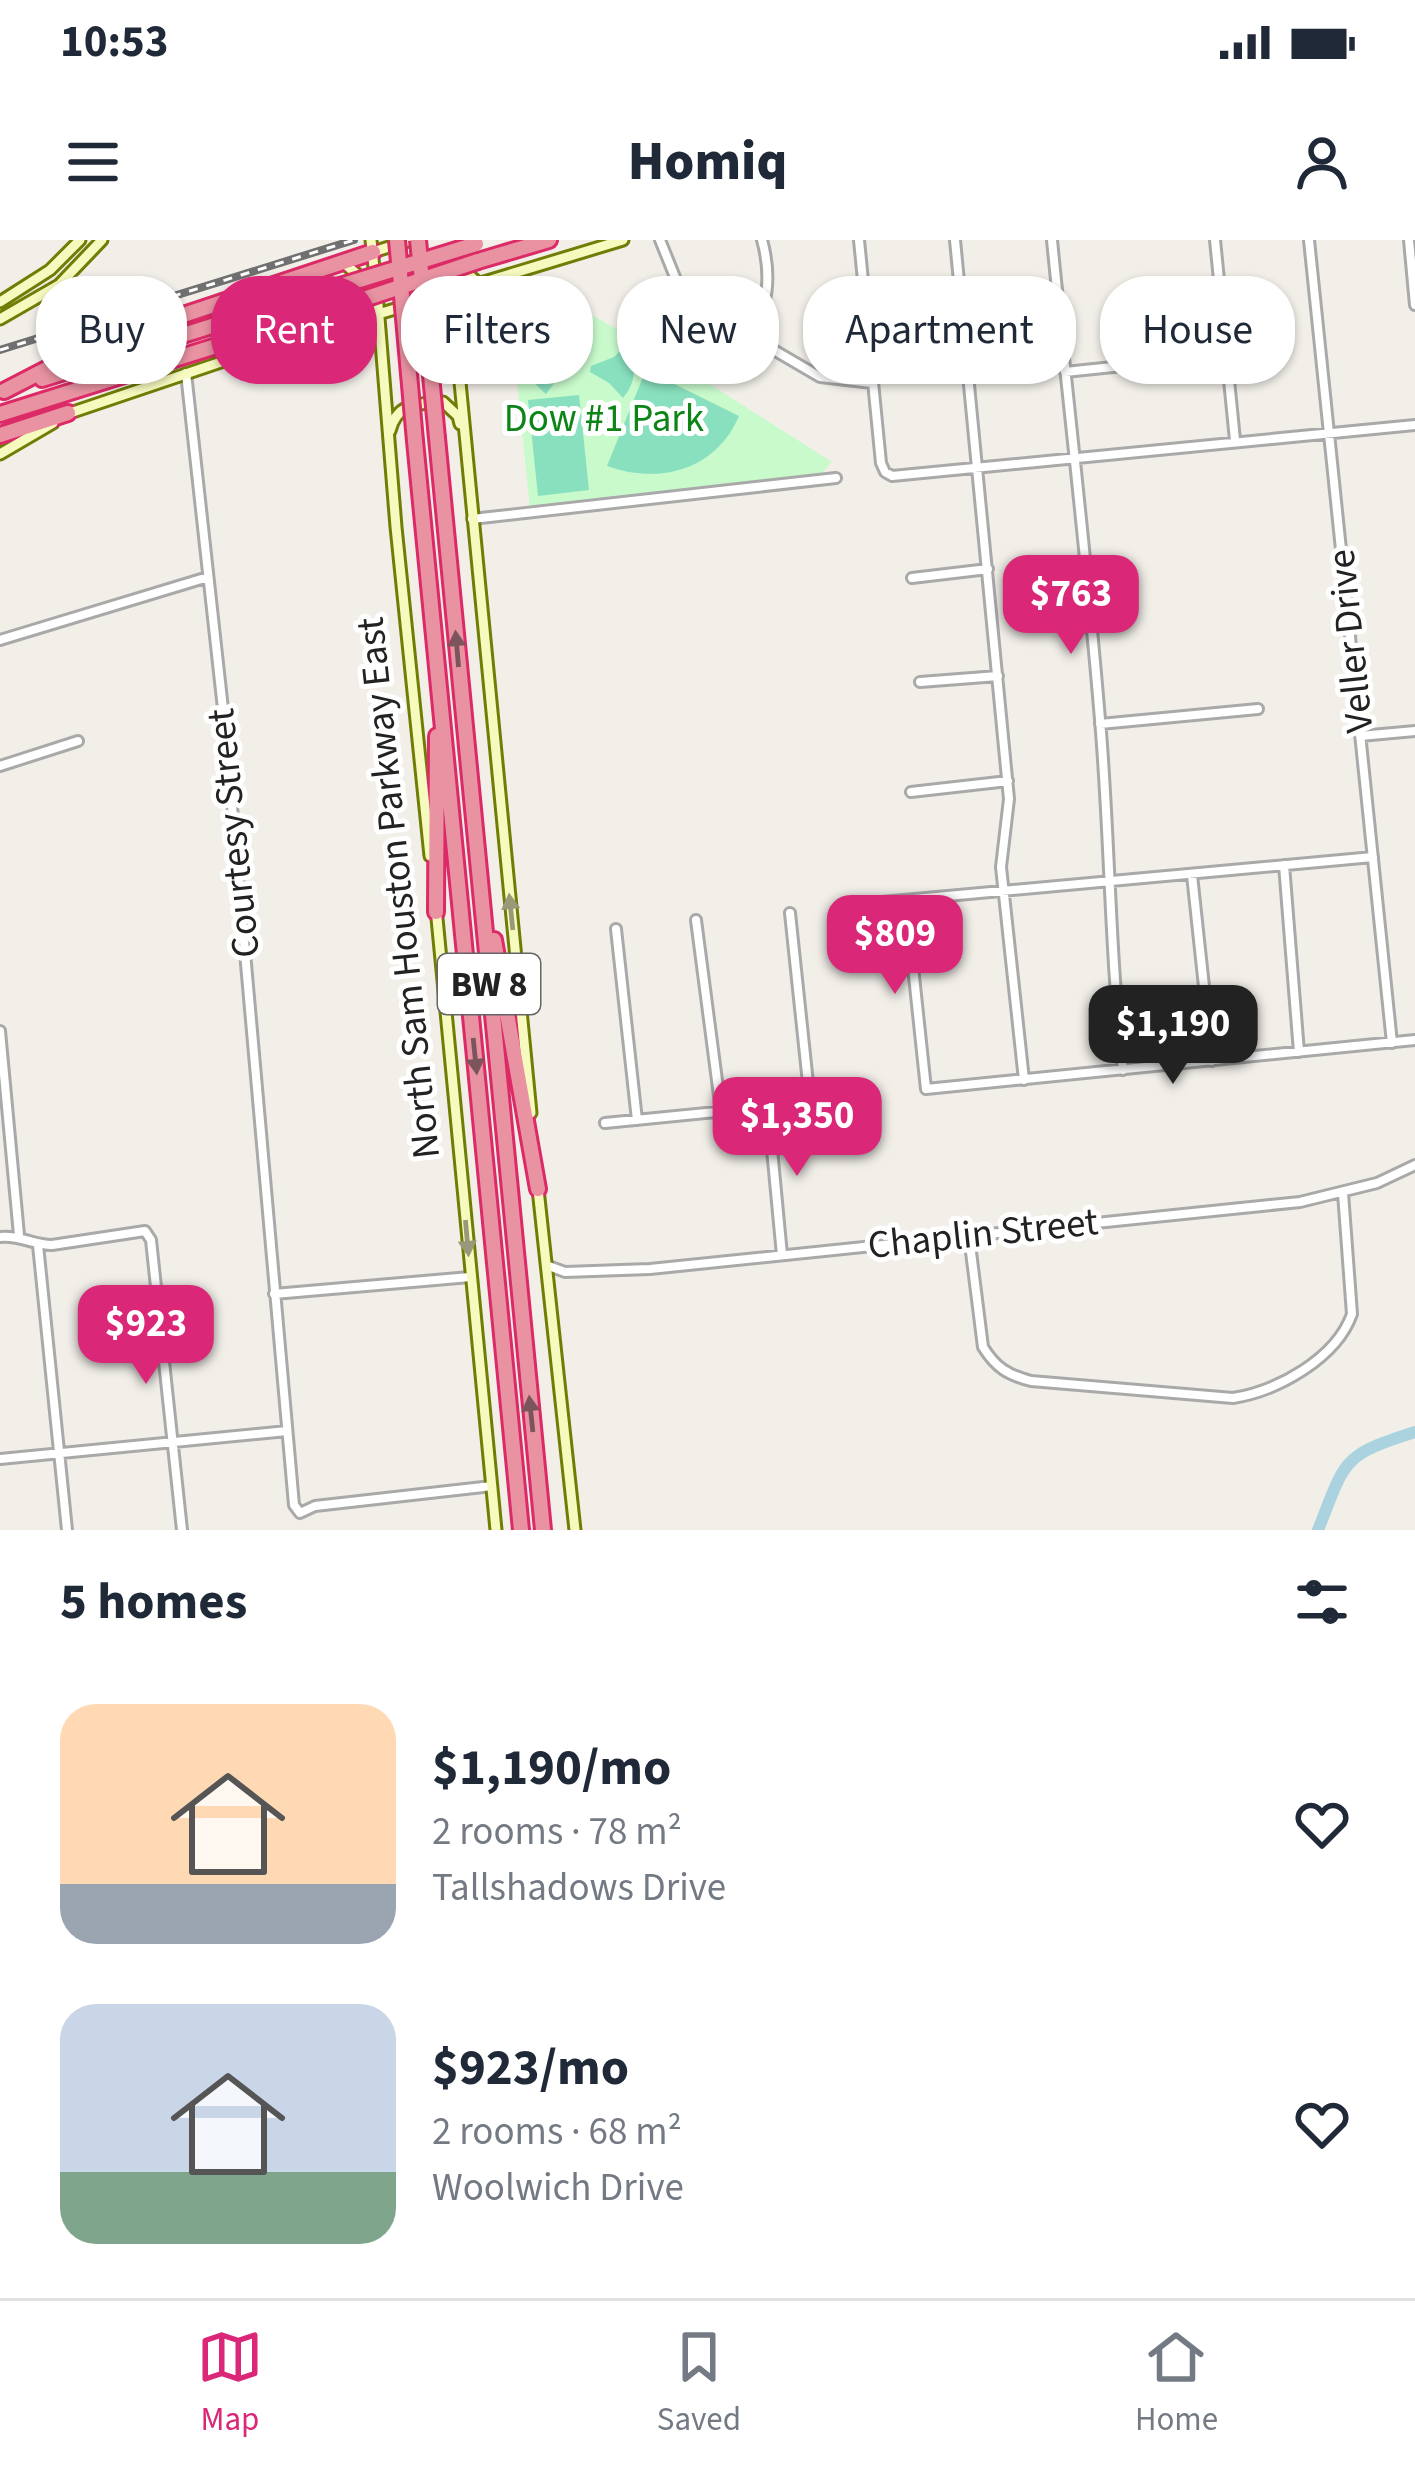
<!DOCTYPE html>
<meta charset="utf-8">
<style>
body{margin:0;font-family:"Source Sans 3",sans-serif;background:#f6f6f7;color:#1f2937;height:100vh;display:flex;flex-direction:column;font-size:45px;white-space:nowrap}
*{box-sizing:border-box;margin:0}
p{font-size:39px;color:#747a83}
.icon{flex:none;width:66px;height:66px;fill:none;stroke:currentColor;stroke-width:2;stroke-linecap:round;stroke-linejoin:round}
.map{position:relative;height:1290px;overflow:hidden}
.drawer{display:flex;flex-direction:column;background:#fff;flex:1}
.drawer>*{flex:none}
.guide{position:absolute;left:36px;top:36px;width:1344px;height:108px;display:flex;gap:24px}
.price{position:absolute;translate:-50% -102px;padding:0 27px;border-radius:24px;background:#db2777;color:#fff;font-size:39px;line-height:78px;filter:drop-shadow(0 3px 6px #0008)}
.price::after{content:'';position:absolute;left:50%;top:72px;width:36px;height:27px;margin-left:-18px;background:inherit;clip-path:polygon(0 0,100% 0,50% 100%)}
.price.on{background:#222;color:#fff}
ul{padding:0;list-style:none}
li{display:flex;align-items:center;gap:36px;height:300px;padding:0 60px}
li span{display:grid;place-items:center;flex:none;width:336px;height:240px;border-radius:36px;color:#555}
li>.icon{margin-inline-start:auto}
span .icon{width:144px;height:144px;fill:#fffc;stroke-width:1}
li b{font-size:51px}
h2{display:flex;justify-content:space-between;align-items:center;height:144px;padding:0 60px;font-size:51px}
.chip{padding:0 42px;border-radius:48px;background:#fff;box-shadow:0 3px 9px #0004;font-size:42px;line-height:108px}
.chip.on{background:#db2777;color:#fff}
.status{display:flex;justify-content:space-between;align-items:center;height:84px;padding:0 60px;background:#fff;direction:ltr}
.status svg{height:33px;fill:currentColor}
header{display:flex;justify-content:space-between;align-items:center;height:156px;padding:0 60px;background:#fff;font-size:54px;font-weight:800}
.tabs{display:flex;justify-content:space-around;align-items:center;height:168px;border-top:3px solid #e0e1e3;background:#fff;font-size:33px;color:#747a83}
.tabs a{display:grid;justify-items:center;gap:6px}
.tabs .on{color:#db2777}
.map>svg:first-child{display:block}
.park{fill:#c8facc}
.pitch{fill:#88e0be}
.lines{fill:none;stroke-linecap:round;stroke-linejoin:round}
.river{stroke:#aad3df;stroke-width:12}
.street-casing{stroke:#a9a9a9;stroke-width:14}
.secondary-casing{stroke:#707d05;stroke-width:15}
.highway-casing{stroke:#dc2a67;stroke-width:20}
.street{stroke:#fff;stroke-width:8}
.secondary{stroke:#f7fabf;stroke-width:9}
.highway{stroke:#e892a2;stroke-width:14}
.rail-casing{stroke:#707070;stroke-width:8}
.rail{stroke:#fff;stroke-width:3;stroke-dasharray:9;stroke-linecap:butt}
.highway-bridge-casing{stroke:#dc2a67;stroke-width:20;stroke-linecap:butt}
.highway-bridge{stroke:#e892a2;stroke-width:14}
.oneway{fill:#7b545c}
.oneway2{fill:#979978}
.labels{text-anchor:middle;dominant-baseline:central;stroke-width:10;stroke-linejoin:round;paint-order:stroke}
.shield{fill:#fff;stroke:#646464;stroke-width:3}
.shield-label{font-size:36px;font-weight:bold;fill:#222}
.park-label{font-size:39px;fill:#0c8416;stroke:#fff}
.street-label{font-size:39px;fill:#222;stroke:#fff}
</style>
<div class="status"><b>10:53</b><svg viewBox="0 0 49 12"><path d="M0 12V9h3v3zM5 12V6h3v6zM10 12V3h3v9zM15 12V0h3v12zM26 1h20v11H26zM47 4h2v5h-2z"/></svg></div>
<header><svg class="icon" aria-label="menu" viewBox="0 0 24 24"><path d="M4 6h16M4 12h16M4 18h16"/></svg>Homiq<svg class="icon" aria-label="person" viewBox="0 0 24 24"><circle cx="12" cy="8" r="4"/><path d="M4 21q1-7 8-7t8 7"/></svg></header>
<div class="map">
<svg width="1415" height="1290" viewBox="0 0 1415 1290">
<rect width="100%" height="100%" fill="#f2efe9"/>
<path class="park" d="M526,38l149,84 157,100 -17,18 -285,29 -23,-225z"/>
<path class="pitch" d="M535,52l50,40v11l-39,51c-33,-28 -43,-68 -11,-102z
M625,106c12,19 12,35 -2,52l-14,-15 -19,-11 1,-6 23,-9z
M654,134l85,42c-23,54 -79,69 -132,50l36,-89z
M579,155l10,95 -51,6 -10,-96z"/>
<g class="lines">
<path class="river" d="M1318,1290c28,-70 22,-74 97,-98"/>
<g class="street-casing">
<path id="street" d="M660,0l19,47 18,18 123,72 52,6
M859,0l22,223 4,9 7,4 523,-51
M955,0l54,559 -8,68 23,213
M1052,0c16,164 36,328 49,492 9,113 9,225 22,338
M1215,0l20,200
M1309,0l83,803
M1409,0l6,65
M751,99c17,-34 21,-63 11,-99
M1065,132l163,-17
M186,133l39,354 69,778 6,8 15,-7 177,-20
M472,279l364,-41
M912,338l76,-9
M0,400l208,-63
M920,442l78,-6
M1100,484l158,-15
M1360,496l55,-5
M0,526l78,-25
M911,552l97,-11
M1284,625l15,187
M1192,635l20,186
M906,661l20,188 489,-49
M871,663l502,-46
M790,673l20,189
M696,680l25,191
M616,689l21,191
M0,791l19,204
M768,867l14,148
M605,883l223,-22
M969,996l14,111c13,21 25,28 48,34l202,17c44,-7 103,-39 119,-84l-9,-121
M0,997c21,-2 33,8 52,8l93,-14 6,9 31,290
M38,1005l29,285
M546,1025l19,7 85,-3 650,-67 77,-19 38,-18
M274,1054l196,-17
M0,1219l287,-28"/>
</g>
<g class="secondary-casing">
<path id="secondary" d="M371,0l4,37
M462,0l2,30 15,14
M373,12l38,-12
M344,23l16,14 3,23 -10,19
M449,29l82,844
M377,53l19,234 34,329
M0,62l50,-32 30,-30
M0,79l59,-34 43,-45
M67,174l166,-56 390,-118
M390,191c7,-29 28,-27 53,-29l15,14 2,8
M0,214l53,-31
M436,668l60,622
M538,949l37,341"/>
</g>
<g class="highway-casing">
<path id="highway" d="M478,21l71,-21
M42,139l298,-93
M4,151l89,-46 280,-93
M0,174l340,-107
M0,195l68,-22
M437,198l106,1092
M415,201l106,1089
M436,672l1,-176
M494,700l44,249"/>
</g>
<use href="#street" class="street"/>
<use href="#secondary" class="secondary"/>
<use href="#highway" class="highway"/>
<g class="rail-casing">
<path id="rail" d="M0,110l354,-110"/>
</g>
<use href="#rail" class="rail"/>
<g class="highway-bridge-casing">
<path id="highway-bridge" d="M397,0l18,201
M418,0l19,198
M340,46l136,-42
M340,67l138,-46"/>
</g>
<use href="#highway-bridge" class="highway-bridge"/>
</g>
<defs><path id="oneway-solid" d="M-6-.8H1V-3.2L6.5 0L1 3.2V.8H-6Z" transform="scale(3)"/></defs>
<g class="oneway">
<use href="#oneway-solid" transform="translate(457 409) rotate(-95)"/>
<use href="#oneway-solid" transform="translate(475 816) rotate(84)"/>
<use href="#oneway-solid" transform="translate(531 1174) rotate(-96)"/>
</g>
<g class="oneway2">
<use href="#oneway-solid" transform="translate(511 672) rotate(-96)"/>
<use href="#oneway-solid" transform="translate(467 998) rotate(85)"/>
</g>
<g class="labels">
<rect class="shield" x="438" y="714" width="102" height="60" rx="9"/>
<g class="shield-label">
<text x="489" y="744">BW 8</text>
</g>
<g class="park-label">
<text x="604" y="179">Dow #1 Park</text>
</g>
<g class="street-label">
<text transform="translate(1351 401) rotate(-96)">Veller Drive</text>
<text transform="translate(234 593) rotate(-96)">Courtesy Street</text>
<text transform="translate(399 648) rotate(-96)">North Sam Houston Parkway East</text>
<text transform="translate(983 994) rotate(-6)">Chaplin Street</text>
</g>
</g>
</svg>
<b class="price" style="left:1071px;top:417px">$763</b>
<b class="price" style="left:895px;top:757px">$809</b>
<b class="price on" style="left:1173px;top:847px">$1,190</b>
<b class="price" style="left:797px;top:939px">$1,350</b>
<b class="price" style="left:146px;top:1147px">$923</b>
<div class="guide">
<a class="chip">Buy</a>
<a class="chip on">Rent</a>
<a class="chip">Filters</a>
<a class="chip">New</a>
<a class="chip">Apartment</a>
<a class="chip">House</a>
</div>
</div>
<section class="drawer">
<h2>5 homes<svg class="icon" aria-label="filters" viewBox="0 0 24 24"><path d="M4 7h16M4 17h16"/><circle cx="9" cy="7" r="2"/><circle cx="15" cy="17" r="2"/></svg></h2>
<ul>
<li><span style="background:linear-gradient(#ffd9b3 75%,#9aa5b1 0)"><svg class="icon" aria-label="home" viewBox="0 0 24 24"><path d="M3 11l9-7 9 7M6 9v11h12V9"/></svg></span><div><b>$1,190/mo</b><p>2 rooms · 78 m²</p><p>Tallshadows Drive</p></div><svg class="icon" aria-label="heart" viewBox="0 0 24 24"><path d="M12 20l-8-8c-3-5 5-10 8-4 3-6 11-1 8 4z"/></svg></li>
<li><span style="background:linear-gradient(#c9d6e8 70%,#7fa58c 0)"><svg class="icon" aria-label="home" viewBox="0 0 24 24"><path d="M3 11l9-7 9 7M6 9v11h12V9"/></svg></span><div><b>$923/mo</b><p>2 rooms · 68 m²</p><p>Woolwich Drive</p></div><svg class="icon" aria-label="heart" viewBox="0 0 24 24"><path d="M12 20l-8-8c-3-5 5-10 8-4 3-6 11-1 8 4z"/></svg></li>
</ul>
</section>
<nav class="tabs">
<a class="on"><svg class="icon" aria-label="map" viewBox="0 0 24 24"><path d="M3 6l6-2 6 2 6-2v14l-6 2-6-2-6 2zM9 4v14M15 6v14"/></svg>Map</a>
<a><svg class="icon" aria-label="saved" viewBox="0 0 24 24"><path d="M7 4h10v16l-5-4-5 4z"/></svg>Saved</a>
<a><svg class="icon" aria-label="home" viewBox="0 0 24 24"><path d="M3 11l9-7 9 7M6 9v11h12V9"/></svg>Home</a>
</nav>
